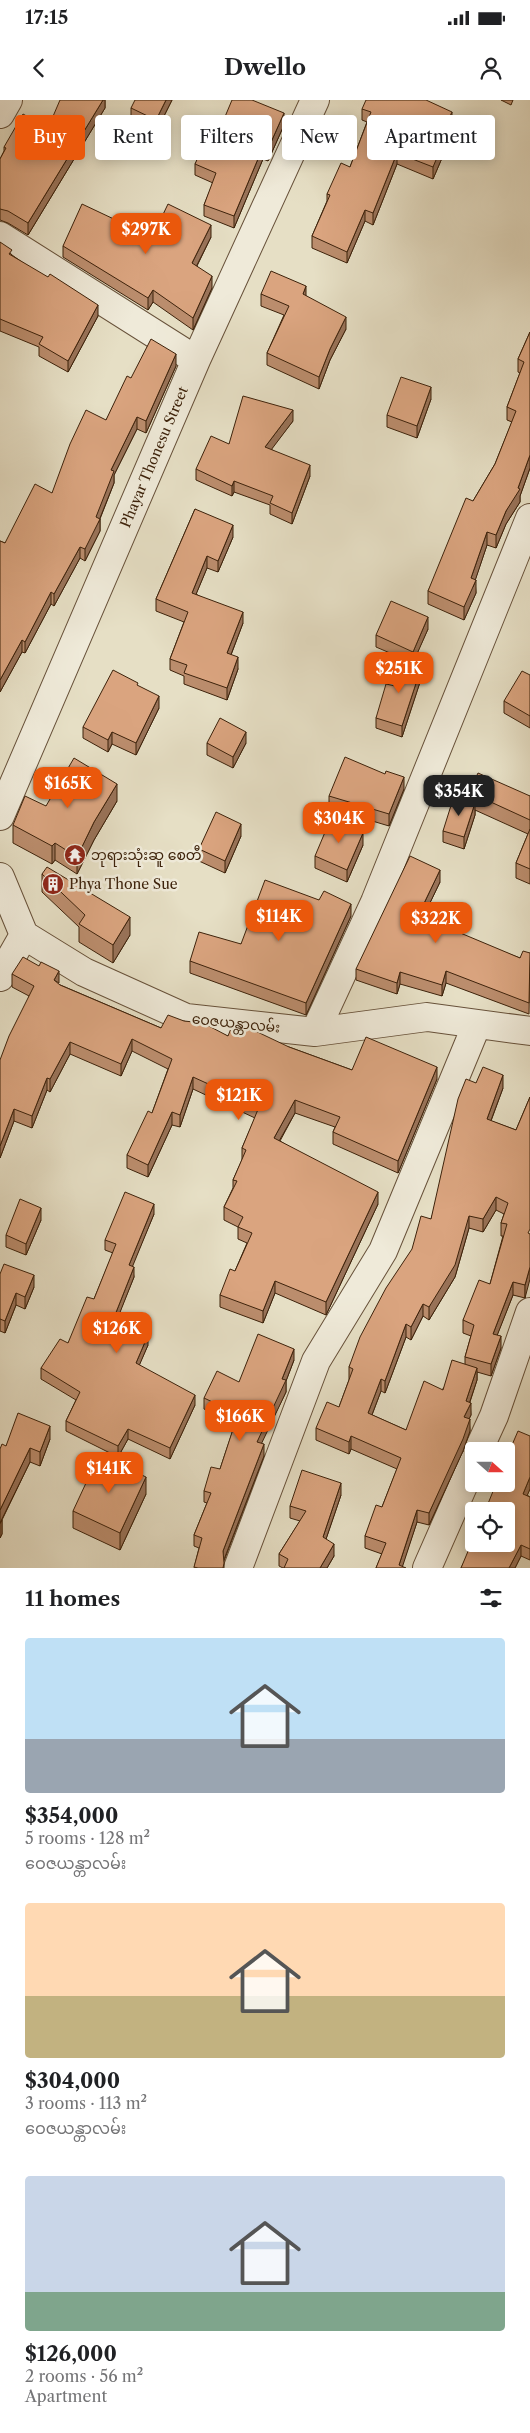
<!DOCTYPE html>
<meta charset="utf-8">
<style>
body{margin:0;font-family:"Libre Caslon Text","Noto Sans Myanmar",serif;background:#f6f6f6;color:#202124;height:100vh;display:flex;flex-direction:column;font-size:19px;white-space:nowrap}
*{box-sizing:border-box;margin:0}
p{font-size:16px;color:#757577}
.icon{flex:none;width:28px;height:28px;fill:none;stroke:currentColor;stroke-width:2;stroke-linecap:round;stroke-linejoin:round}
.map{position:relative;height:1468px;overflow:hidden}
.details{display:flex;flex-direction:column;background:#fff;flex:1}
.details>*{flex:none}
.hud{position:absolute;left:15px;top:15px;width:500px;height:45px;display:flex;gap:10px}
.needle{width:32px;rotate:111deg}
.controls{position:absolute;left:465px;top:1342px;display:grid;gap:10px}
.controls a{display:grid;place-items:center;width:50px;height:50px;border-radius:5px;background:#fff;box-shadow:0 2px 12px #0003;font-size:25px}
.price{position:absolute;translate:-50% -42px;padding:0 11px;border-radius:10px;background:#ea580c;color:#fff;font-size:16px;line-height:32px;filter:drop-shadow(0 1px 2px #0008)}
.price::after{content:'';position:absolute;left:50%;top:30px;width:15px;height:11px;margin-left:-8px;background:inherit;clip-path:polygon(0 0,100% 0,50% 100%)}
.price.active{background:#222;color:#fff}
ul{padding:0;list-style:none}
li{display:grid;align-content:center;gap:10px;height:265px;padding:0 25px}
li span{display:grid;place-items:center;height:155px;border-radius:5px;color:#555}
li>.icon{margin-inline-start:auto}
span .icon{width:90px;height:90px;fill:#fffc;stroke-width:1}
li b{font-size:21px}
h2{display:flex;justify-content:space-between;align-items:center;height:60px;padding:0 25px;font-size:21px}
.chip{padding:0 18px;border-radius:5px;background:#fff;box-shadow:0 2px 12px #0003;font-size:18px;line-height:45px}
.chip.active{background:#ea580c;color:#fff}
.status{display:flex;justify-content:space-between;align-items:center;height:35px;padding:0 25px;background:#fff;direction:ltr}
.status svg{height:14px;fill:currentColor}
header{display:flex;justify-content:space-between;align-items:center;height:65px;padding:0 25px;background:#fff;font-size:22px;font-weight:700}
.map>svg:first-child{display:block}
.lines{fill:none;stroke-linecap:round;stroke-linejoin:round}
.minor-casing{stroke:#67513a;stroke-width:30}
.minor{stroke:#efead9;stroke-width:28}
.wall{fill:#bb8d6d;stroke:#3d220b;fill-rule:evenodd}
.shaded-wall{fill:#997359;stroke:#3d220b}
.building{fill:#daa47f;stroke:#3d220b}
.labels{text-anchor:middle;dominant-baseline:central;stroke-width:5;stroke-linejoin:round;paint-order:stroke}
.street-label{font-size:14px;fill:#3d220b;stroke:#efead9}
.poi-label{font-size:14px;fill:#3d220b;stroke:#efead9;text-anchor:start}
</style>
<div class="status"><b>17:15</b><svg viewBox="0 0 49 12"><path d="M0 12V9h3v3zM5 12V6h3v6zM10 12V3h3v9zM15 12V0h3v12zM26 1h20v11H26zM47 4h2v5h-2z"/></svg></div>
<header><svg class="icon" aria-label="back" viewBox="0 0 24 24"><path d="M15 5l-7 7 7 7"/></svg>Dwello<svg class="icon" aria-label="person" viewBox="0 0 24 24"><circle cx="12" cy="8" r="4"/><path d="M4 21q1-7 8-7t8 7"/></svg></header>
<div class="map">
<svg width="530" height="1468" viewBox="0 0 530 1468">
<rect width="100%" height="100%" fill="#e6dfc5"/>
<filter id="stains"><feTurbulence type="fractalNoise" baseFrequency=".004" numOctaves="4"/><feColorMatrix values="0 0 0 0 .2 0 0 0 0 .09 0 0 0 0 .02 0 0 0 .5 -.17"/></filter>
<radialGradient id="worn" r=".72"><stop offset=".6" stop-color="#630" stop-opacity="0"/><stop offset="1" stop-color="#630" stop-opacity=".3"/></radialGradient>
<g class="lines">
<g class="minor-casing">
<path id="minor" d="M0,14l8,-14
M0,136l196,124
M0,716l196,-456 119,-260
M0,777l24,58 60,37 102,46 129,14 112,-15 103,14
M0,877l24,-42
M315,932l60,-130 155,-384
M478,1351l16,-35 36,-104
M238,1468l78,-207 67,-110 94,-227
M427,1468l47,-107"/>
</g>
<use href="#minor" class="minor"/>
</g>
<path class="wall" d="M105,0v8l-77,127 -20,-12 -8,-3v-61l4,-8v-4l44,-19z
M172,0l-16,32 -25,-12v-12z
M501,0h12l-2,5z
M362,9l90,15 -7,16v11l-12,28 -36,-15 -24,61 -8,-4 -18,42 -35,-15v-12l15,-35v-7l23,-27 17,-45 -5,-2z
M284,25l-16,36 -5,-2 -29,69 -30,-12v-11l9,-22 -18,-8v-11l24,-33z
M118,126l30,20 63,-9 -14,29 15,22 -19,42 -40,-28 -5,8 -85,-53v-11z
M0,142l12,13 86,61 -30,56 -29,-16v-9l-39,-16z
M261,194l45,2 40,33 -16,31 -11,29 -52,-24v-12l17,-38 -23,-9z
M530,232v136l-10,28v6l-14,22 -10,24 -9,-3 -12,35 1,13 -12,27 -36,-16v-13l45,-90 22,-37 17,-42 -5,-2v-13l13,-34 -2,-1v-13z
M176,266l-30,67 -9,-4 -23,46v8l-14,36v12l-15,30 -5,-3 -26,48 -3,-2 -26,49 -3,-1 -22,40v-151l5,2 47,-50 54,-73 25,-42z
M431,299l-14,39 -30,-11v-12z
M293,321l-22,28 39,27 -18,48 -22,-10v-9l-36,-13 -2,4 -36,-16v-11l33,-25z
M195,409l38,28 -15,35 -11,-4 -11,26 47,29 -12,32 7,14 -11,31 -43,-16v-8l-14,-6v-11l14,-37 -28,-11v-12z
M428,529l-15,33 9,14 -20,61 -26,-9v-10l19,-32 9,-27 -28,-12v-12z
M530,575v53l-26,-15v-12z
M138,586l21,22 -23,47 -24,-11 -4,8 -25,-14v-11z
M207,643h39l-13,25 -26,-13z
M404,689l-15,37 -60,-18v-12z
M469,692l61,4v88l-14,-6v-15l12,-29 -53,-24v5l-11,34 -21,-7v-11l26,-30z
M117,701l-23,39 -17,34 -22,-14 -3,4 -39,-21v-18l33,-19z
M241,736l-16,37 -26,-12v-12z
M363,745l-16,37 -32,-14v-12z
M42,774l88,61 -17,28 -34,-21v-15l-37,-35z
M440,782l-19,39 99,37 10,-5 -1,61 -83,-31 -4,13 -42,-12 -3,10 -41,-14v-11z
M319,800l32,16 -45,99 -116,-42v-12l51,-17z
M12,874l46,10 103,44 23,-7 44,15 61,11 63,23 85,9 -39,94 -65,-29v-12l2,-5 -40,-14 -15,28 98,63 -52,111 -51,-22 -12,30 -43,-16v-12l15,-24 12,-28 -9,-4v-12l-14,-7v-13l9,-19v-8l9,-20v-12l13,-30 -62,-29 -13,38 -8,-2 -24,52 -21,-9v-13l25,-42 16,-44 -36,-18 -11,25 -51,-22 -20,38 -3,-2 -15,38 -18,-7 -14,37 29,-162 -17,-9z
M476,983l27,5 -12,33 25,9 14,-33 -5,201 -12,-3 -16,40 4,13 -10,28 -14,-4v8l-7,22 1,13 -2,4 1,12 -7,20 -34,74 -12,-3 -15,44 -26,2 6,-14 -17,-6v-12l17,-29 15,-38 -46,-20 -2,5 -33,-14v-12l23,-21 10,-27v-13l82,-148zM496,1110l8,4 -3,9v13h2l-13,48 -27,36v13l8,3 -6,21v7l-59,66 -34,-15 9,-24 4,2 21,-56 5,3 12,-24 6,4 26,-43 14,-49 14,4z
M154,1114l-22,52 2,11 -18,44 32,24 -9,20 56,40 -25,54 -42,-20 -10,18 -52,-26v-10l10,-21 -35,-21v-11l27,-25 26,-44 19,-46 -8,-3v-10z
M41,1120l-15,35 -20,-8v-12z
M0,1174l34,13 -9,22 -9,-4 -11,28 -5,-2z
M294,1260l-8,21v11l-25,51 3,13 -40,105v7h-30l5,-20 -5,-2v-11l13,-32 -3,-1v-11l16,-22 15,-45 -31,-15v-11l35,-16z
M530,1336v53l-3,6 3,2v63l-9,-4 -6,12h-54z
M50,1339l-10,27 -10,-4 -28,58v14l-2,4 6,-92z
M146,1394l-26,56 -47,-22v-17z
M341,1395l-15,44 8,17 -7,12h-44l-4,-2v-12l21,-33 -10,-3v-12z"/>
<path class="shaded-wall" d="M103,0h2v8l-77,127v-12z
M166,0h6l-16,32v-12z
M452,12v12l-7,16v11l-12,28v-12l7,-30z
M284,13v12l-16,36v-12z
M263,47v12l-29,69v-12z
M397,53v11l-24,61v-12z
M365,110v11l-18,42v-11z
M211,125v12l-19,38v-12z
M212,176v12l-19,42v-12z
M306,186v12l-3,-4z
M153,190v12l-5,8v-12z
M98,205v11l-30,56v-11z
M346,217v12l-16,31 -11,29v-12l11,-28z
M176,254v12l-30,67v-12z
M431,287v12l-14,39v-12z
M293,310v11l-28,37v-11z
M137,317v12l-23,46v8l-16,40 2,-4v12l-15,30v-12l26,-79z
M530,355v13l-10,28v6l-14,22 -10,24v-13l10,-24 12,-23z
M310,365v11l-18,48v-11z
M234,381v11l-2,4v-10z
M233,425v12l-15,35v-11z
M487,432v13l-14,42 3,-7v13l-12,27v-13l7,-29z
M80,447v11l-26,48v-12z
M207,456v12l-15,36v-11z
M51,492v12l-26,49v-11z
M243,512v11l-16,42v-12z
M428,517v12l-15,34v-11z
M22,540v12l-22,40v-12z
M238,557v12l-11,31v-12z
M422,565v11l-20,61v-11z
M159,596v12l-23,47v-12z
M112,632v12l-4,8v-12z
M246,632v11l-13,25v-11z
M404,677v12l-15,37v-12z
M117,684v17l-23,39 -17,34v-17l17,-35z
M475,703v12l-11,34v-12z
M241,724v12l-16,37v-12z
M363,733v12l-16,37v-12z
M55,743v17l-3,4v-18z
M440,770v12l-24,50v-12z
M351,804v12l-45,99v-12z
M130,817v18l-17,28v-18z
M59,871v12l-5,-3z
M446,871v12l-4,13v-11z
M400,872v12l-3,10v-11z
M132,939v12l-11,25v-12z
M70,942v12l-20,38v-13z
M437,967v12l-39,94v-12z
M503,975v13l-16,43v-12z
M193,977v12l-13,38v-12z
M47,978v12l-15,38v-12z
M295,1000v13l-21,37v-12z
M14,1009v12l-14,37v-12z
M172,1012v13l-24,52v-12z
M378,1092v12l-52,111v-13z
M496,1097v13l-13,22v-13z
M154,1104v10l-25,61v-10z
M41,1108v12l-15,35v-11z
M469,1116v12l-14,49 -26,43v-13z
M134,1167v10l-21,53v-10z
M530,1167v12l-5,19v-13z
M34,1175v12l-9,22v-12z
M275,1181v12l-12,30v-12z
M513,1182v13l-20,51v-12z
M16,1193v12l-11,28v-12z
M423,1204v12l-12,24v-13z
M406,1224v13l-21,56v-12z
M148,1235v10l-12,28v-10z
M501,1236v12l-10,28v-12z
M294,1249v11l-8,21v11l-29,61v-11z
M477,1268v12l-11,33v-12z
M381,1279v12l-13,34v-12z
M195,1295v10l-25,54v-11z
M471,1303v12l-7,14v-12z
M470,1319v12l-7,20 -34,74v-12z
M50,1326v13l-10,27v-14z
M128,1329v10l-10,18v-11z
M351,1336v13l-2,5v-12z
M264,1344v12l-41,106v-11z
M30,1348v14l-30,61v-13z
M146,1377v17l-26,56v-17z
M530,1377v12l-7,16v-11z
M341,1383v12l-18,53v-11z
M417,1410v12l-15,46 -3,-3z
M2,1420v14l-2,4v-14z
M334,1444v12l-7,12h-7z
M521,1445v11l-6,12h-6z"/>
<path class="building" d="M60,0h43l-75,123 -20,-12 -8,-2v-50l6,-11 -2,-1 19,-33 25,14z
M135,0h31l-10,20 -25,-12z
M232,0h20l32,13 -16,36 -5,-2 -29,69 -30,-11 12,-32 -21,-9 16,-36 8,3z
M366,0h60l26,12 -12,25 5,2 -12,28 -36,-14 -24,60 -8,-3 -18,42 -35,-16 18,-41 -3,-1 14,-31 9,4 21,-55 -9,-3z
M82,104l36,17 -2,4 32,21 20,-42 43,21 -19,38 20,13 -19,42 -40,-28 -5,8 -85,-52z
M0,142l12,8 -3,4 39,23 2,-3 48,31 -30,56 -29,-17 4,-7 -43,-18z
M271,171l35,15 -3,8 43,23 -16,32 -11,28 -52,-24 22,-47 -28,-12z
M530,232v123l-12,33 2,1 -14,22 -10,24 -9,-3 -16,46 5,2 -12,27 -36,-16 38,-93 7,3 22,-37 21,-53 -9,-4 17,-45 -6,-3z
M151,239l25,15 -30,67 -9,-4 -26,53 3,1 -18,46 4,2 -15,30 -5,-2 -26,47 -3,-2 -26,50 -3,-2 -22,40v-139l5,2 30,-59 17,9 18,-49 16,-34 20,10 21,-44 4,2z
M401,277l30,10 -14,39 -30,-11z
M243,296l50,14 -28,37 45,18 -18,48 -22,-10 3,-7 -39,-15 -2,5 -36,-17 15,-33 18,8z
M195,409l38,16 -15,36 -11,-5 -15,37 51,19 -16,41 11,4 -11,31 -43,-15 3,-8 -17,-6 18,-47 -32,-13z
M391,501l37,16 -15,35 -37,-17z
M404,559l18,6 -20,61 -26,-8 10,-34 9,2z
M113,570l25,13 -1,2 22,11 -23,47 -24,-11 -4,8 -25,-13z
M522,571l8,4v41l-26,-15z
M220,618l26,14 -13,25 -26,-14z
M345,657l40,17 1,-3 18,6 -15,37 -60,-18z
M74,658l43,26 -23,38 -17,35 -22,-14 -3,3 -39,-21 12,-29 21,10z
M478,673l52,23v24l-61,-28z
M454,696l21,7 -11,34 -21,-6z
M216,712l25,12 -16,37 -26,-12z
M331,718l32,15 -16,37 -32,-14z
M530,729v40l-14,-6z
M410,756l30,14 -24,50 42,12 62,26 3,-7 7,2 -1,50 -83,-32 -4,14 -42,-13 -3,11 -41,-14z
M47,767l83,50 -17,28 -34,-21 6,-9 -43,-41z
M265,780l54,20 5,-9 27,13 -45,99 -116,-42 9,-29 42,12z
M23,857l16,9 2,-4 18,9 -5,9 6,5 101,43 7,-13 16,6 19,2 25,13 4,-10 17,2 40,19 63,23 14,-33 71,30 -39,94 -65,-29 7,-15 -45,-17 -21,38 104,54 -52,110 -51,-21 -12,30 -43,-16 10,-26 5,2 17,-38 -14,-6 5,-10 -19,-10 13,-26 -4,-1 13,-30 -4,-2 17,-41 -66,-30 -13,38 -8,-3 -24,53 -21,-10 21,-44 4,2 20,-54 -40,-20 -11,25 -51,-22 -20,37 -3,-1 -15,38 -18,-7 -14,37v-86l9,-24 25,-50 -22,-12z
M483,967l20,8 -16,44 29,11 14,-33v132l-2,4 2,1v33l-5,18 -12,-3 -20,52 8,2 -10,28 -26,-7 9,-32 -11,-5 16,-40 11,4 17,-60 -6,-1 7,-20 -12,-6 -13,22 -14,-3 -14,49 -26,42 -6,-3 -12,23 -5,-3 -21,57 -4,-2 -13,34 38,17 18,-49 19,9 9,-30 25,8 -11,33 5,2 -7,14 6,2 -7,20 -34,74 -12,-3 -18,55 7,3h-30l10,-25 -21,-7 11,-31 6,2 19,-49 -50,-22 -2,6 -33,-14 11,-26 12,5 14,-38 -4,-2 11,-30 26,-49 26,-39 9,-33 10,3 27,-120 8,-20 10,4z
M125,1092l29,12 -25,61 5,2 -21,53 35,15 -12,28 59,32 -25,53 -42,-19 -10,17 -52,-25 14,-29 -39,-24 19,-29 8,4 19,-46 7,2 22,-55 -11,-4z
M20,1099l21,9 -15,36 -20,-9z
M4,1164l30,11 -9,22 -9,-4 -11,28 -5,-2v-45z
M258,1234l36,15 -12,30 4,1 -29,62 7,2 -41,107 1,12 -1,5h-25l-4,-1 8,-29 -8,-3 17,-42 -7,-2 7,-24 9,2 18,-55 -34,-16 13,-27 22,11z
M18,1313l32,13 -10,26 -10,-4 -30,62v-61l2,-5 4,2z
M518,1331l12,5v41l-7,17 7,3v52l-9,-4 -12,23h-48l13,-31v7h32v-33h-21l11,-27h10v-25z
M99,1355l47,22 -26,56 -47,-22z
M302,1370l39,13 -18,54 11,7 -14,24h-36l4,-9 -9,-5 27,-43 -16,-5z"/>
<defs>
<g id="temple-disc" transform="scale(1.125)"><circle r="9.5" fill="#8f2418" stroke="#efead9"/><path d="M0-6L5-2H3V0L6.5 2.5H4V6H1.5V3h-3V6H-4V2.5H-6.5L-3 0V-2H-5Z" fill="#fff"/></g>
<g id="building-disc" transform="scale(1.125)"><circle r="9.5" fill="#8f2418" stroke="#efead9"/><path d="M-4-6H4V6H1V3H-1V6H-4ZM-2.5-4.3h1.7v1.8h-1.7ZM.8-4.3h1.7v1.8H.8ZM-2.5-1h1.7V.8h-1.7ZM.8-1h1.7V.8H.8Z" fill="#fff"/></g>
</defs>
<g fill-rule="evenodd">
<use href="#temple-disc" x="75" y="755"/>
<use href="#building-disc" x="53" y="784"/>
</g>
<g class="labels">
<g class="street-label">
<text transform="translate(154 357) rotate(-67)">Phayar Thonesu Street</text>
<text transform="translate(236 923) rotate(6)">ဝေဇယန္တာလမ်း</text>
</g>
<g class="poi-label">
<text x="91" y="755">ဘုရားသုံးဆူ စေတီ</text>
<text x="69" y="784">Phya Thone Sue</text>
</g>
</g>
<rect width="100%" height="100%" filter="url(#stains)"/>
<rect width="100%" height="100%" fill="url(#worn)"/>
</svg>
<div class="controls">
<a><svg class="needle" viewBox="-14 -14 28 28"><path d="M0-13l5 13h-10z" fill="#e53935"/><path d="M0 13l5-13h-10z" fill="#757577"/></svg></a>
<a><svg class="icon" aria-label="locate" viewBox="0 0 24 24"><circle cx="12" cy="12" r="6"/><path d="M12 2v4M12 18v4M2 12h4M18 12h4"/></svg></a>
</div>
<b class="price" style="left:146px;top:155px">$297K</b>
<b class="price" style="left:399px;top:594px">$251K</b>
<b class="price" style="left:68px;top:709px">$165K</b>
<b class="price active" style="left:459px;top:717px">$354K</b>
<b class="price" style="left:339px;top:744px">$304K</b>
<b class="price" style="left:279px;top:842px">$114K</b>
<b class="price" style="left:436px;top:844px">$322K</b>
<b class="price" style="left:239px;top:1021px">$121K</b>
<b class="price" style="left:117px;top:1254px">$126K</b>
<b class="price" style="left:240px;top:1342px">$166K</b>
<b class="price" style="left:109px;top:1394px">$141K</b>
<div class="hud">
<a class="chip active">Buy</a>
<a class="chip">Rent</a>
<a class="chip">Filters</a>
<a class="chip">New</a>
<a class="chip">Apartment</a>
</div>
</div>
<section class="details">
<h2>11 homes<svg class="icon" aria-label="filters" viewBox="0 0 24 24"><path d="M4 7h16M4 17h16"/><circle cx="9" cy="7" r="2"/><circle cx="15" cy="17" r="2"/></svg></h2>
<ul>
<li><span style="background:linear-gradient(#bfe0f5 65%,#9aa5b1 0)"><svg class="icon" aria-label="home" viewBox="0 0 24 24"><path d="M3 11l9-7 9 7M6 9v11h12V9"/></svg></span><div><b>$354,000</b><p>5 rooms · 128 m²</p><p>ဝေဇယန္တာလမ်း</p></div></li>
<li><span style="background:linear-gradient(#ffd9b3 60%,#c2b280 0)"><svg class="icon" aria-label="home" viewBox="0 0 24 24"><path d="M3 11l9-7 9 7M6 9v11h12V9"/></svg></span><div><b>$304,000</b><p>3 rooms · 113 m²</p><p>ဝေဇယန္တာလမ်း</p></div></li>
<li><span style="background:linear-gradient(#c9d6e8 75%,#7fa58c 0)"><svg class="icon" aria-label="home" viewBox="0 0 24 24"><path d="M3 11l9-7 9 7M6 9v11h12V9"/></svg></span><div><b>$126,000</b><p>2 rooms · 56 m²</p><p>Apartment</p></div></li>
</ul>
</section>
